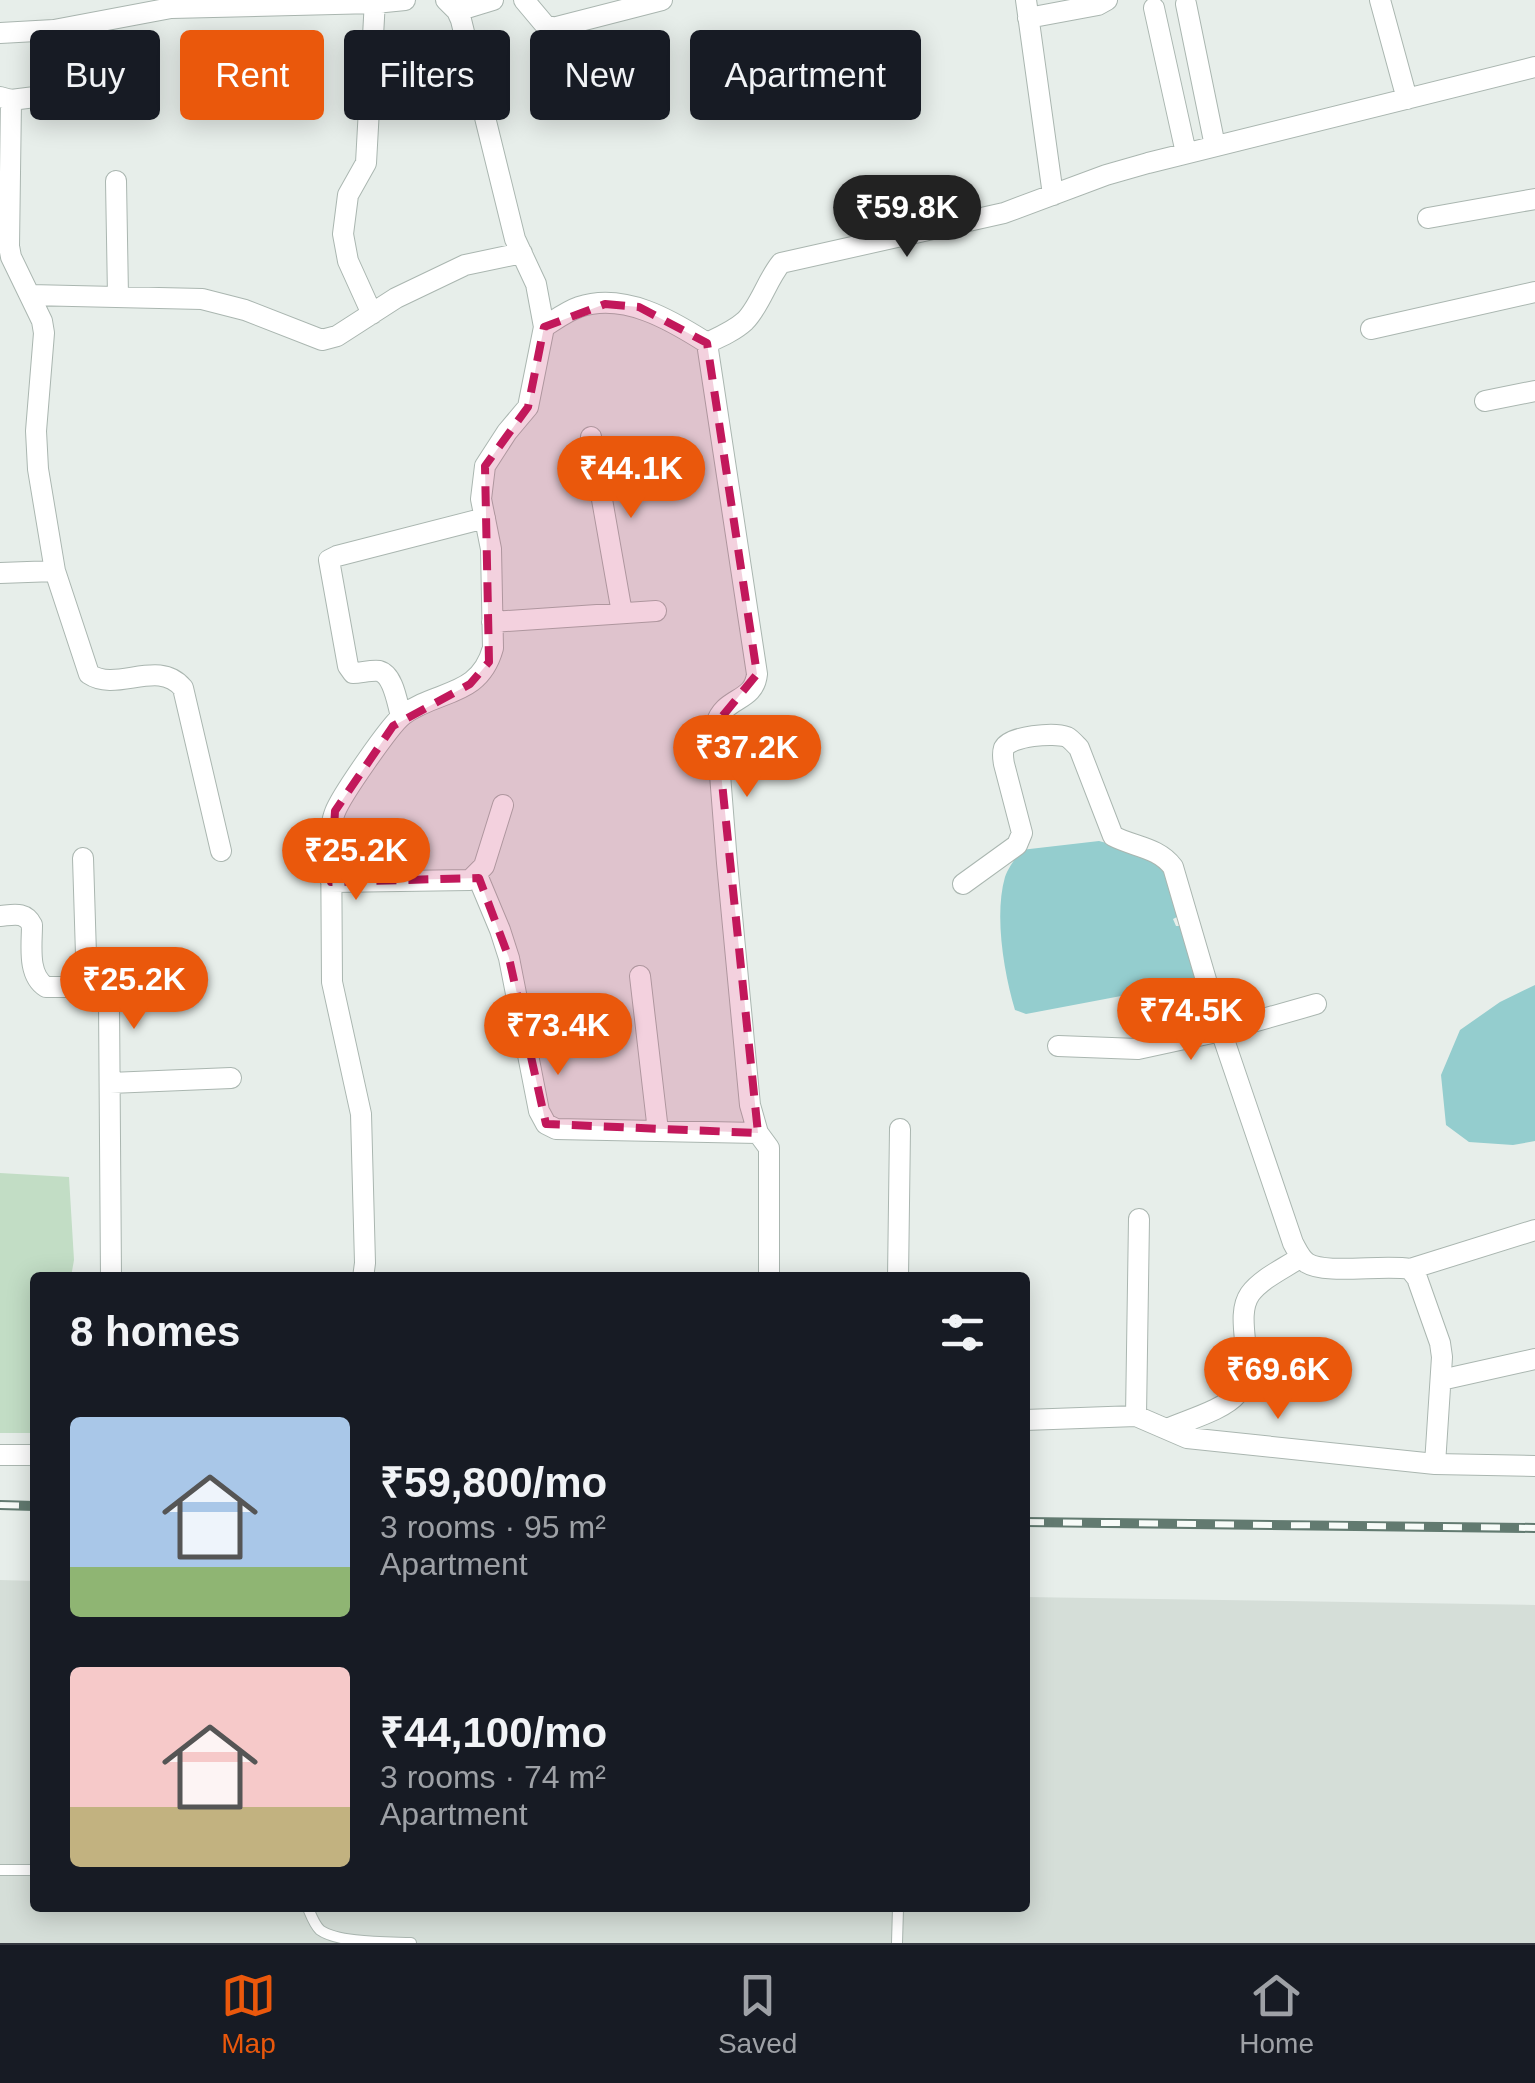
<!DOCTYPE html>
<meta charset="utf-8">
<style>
body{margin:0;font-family:Arial,sans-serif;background:#20242c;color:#f1f3f6;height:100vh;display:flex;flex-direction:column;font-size:38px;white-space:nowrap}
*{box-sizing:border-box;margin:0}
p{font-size:32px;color:#9ea1a6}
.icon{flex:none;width:55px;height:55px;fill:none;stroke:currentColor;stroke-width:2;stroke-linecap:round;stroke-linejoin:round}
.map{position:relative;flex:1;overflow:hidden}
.panel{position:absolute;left:30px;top:1272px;width:1000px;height:640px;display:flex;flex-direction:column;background:#171b24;border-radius:10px;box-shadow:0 5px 25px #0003}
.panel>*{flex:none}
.guide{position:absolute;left:30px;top:30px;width:1000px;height:90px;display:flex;gap:20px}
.price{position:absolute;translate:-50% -85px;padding:0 22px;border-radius:35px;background:#ea580c;color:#fff;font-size:32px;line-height:65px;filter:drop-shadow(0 2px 5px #0008)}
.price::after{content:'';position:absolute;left:50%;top:60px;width:30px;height:22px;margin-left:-15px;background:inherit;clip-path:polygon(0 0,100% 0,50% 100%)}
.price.selected{background:#222;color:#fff}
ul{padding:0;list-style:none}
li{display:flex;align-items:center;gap:30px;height:250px;padding:0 40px}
li span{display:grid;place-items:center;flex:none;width:280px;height:200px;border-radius:10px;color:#555}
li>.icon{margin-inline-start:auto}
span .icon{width:120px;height:120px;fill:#fffc;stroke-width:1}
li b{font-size:42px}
h2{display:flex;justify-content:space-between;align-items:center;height:120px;padding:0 40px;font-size:42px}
.pill{padding:0 35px;border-radius:10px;background:#171b24;box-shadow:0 5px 25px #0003;font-size:35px;line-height:90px}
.pill.selected{background:#ea580c;color:#fff}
.tabs{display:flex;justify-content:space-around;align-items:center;height:140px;border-top:2px solid #363941;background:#171b24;font-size:28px;color:#9ea1a6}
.tabs a{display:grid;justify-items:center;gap:5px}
.tabs .selected{color:#ea580c}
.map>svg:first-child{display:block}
.built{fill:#d5ded8}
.green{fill:#c2ddc5}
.water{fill:#94cdce}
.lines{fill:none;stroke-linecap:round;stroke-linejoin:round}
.service-casing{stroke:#aab6b0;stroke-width:12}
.minor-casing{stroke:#aab6b0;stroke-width:22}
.service{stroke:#fff;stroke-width:10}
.minor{stroke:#fff;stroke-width:20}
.rail-casing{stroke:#627a70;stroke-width:10}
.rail{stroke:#f7fbf8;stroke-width:6;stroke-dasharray:19;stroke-linecap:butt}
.marked{fill:#c2185b;fill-opacity:0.2;stroke:#c2185b;stroke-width:8;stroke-dasharray:20 12;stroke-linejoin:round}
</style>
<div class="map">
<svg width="1535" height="1943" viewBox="0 0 1535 1943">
<rect width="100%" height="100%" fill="#e7eeea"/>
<path class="built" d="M0,1580l35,1v327h990v-311l510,8v338h-1535z"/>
<path class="green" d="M0,1173l69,4 5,83 -3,17 -36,1v155h-35z"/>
<path class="water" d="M1099,841l53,14 12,15 15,46 -6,3 3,7h4l7,11 12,40 -33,10 -4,-3 -3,1 -1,4 -132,25 -11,-4c-11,-37 -21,-95 -10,-133 3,-9 11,-19 16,-27z
M1535,985v156l-22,4 -44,-3 -23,-17 -5,-50 19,-45 40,-28z"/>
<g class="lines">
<g class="service-casing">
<path id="service" d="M0,1870h35
M308,1908c3,7 6,16 12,22 18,13 67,12 91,13
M897,1943l1,-35"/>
</g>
<g class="minor-casing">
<path id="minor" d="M446,0l11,11 4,9 54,219 21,45 8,43
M524,0l21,25 8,3 109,-28
M1026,0l27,195
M1380,0l27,99
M1186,4l29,142
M1154,8l32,145
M457,11l36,-11
M1028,18l70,-13 9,-5
M0,33l54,-3
M0,97l11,3 -2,146 2,11 31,64 2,12 -8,98 2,38 17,102 34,103c28,19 69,-16 94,14l38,163
M11,100l32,-4 11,-9v-57l117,-22 204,-5 30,-3
M116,181l2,115
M1428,218l107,-19
M30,295l172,4 43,11 77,30 15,-4 59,-38 69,-33 57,-12
M372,314l-24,-53 -5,-27 5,-39 18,-32 9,-163
M1371,329l164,-37
M707,343l50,331c-3,29 -33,22 -41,50l11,139 23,242 8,28 11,15v130
M1485,401l50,-10
M591,437l31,176
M0,573l55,-2
M492,622l164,-11
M401,716c-4,-13 -7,-41 -22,-45 -8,-1 -18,2 -26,2l-5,-7 -19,-106 8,-4 148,-38
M83,858l4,129
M477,875l23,55 9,28 30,153 7,13 10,5 202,4
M331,882l139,-2 14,-14 19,-61
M963,884l54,-39 5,-12 -18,-69c-1,-6 -2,-10 0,-16 6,-12 50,-16 63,-11 4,2 9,8 12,11l34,88c21,11 45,11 60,31l48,164 72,212c4,7 7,15 14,20 19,12 77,1 103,6l7,9 23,65 2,14 -7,107
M0,916c13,-1 25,-5 32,9 0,20 -5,50 14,62h54l6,5 3,9 2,277
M640,976l18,155
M1058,1046l80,3 83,-18 95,-27
M110,1083l121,-5
M1410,1269l125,-39
M363,1278l2,-15 -4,-149 -29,-132 -1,-155c1,-5 2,-10 4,-15 6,-16 55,-87 68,-97 35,-26 76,-17 90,-67l-2,-99 -10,-50 4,-33 22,-34 21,-25 16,-80c11,-7 23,-16 35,-20 45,-15 92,13 128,36 13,-6 27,-12 38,-22 15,-15 22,-41 36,-58l223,-50 102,-38 42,-12 387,-96
M898,1278l2,-149
M1441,1380l94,-21
M1136,1416l3,-197
M1025,1420l111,-4 51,22 248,26 100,2
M1167,1429c20,-9 57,-19 70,-35 23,-27 -5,-74 13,-100 12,-16 35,-26 51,-37
M0,1455h35"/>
</g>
<use href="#service" class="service"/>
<use href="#minor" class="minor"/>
<g class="rail-casing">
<path id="rail" d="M0,1505l35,1
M1025,1522l510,6"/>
</g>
<use href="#rail" class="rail"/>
</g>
<path class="marked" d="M605,304l34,3 68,36 50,331 -41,50 42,409 -212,-9 -37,-166 -30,-80 -148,4 4,-71 58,-85 77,-42 19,-22 -4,-196 43,-59 16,-80z"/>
</svg>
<b class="price selected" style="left:907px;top:260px">₹59.8K</b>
<b class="price" style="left:631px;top:521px">₹44.1K</b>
<b class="price" style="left:747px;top:800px">₹37.2K</b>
<b class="price" style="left:356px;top:903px">₹25.2K</b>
<b class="price" style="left:134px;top:1032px">₹25.2K</b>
<b class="price" style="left:1191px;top:1063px">₹74.5K</b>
<b class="price" style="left:558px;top:1078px">₹73.4K</b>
<b class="price" style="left:1278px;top:1422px">₹69.6K</b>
<div class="guide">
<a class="pill">Buy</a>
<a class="pill selected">Rent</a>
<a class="pill">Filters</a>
<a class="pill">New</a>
<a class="pill">Apartment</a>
</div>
<section class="panel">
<h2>8 homes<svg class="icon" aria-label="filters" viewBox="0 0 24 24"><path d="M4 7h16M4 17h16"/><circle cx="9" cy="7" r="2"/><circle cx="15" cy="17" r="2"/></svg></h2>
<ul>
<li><span style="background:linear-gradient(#a9c7e8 75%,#8fb573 0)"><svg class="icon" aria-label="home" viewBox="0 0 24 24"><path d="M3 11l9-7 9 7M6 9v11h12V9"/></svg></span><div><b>₹59,800/mo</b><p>3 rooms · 95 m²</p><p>Apartment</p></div></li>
<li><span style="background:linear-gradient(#f6c9c9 70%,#c2b280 0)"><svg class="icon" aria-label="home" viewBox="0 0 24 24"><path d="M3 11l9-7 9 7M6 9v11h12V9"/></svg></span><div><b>₹44,100/mo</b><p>3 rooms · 74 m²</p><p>Apartment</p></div></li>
</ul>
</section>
</div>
<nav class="tabs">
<a class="selected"><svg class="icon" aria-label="map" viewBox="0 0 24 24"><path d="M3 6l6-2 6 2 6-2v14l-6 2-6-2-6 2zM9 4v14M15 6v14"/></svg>Map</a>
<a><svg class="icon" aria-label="saved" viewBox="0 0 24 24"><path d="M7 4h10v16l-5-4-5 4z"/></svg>Saved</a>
<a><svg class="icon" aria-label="home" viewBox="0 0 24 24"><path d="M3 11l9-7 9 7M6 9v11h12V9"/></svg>Home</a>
</nav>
